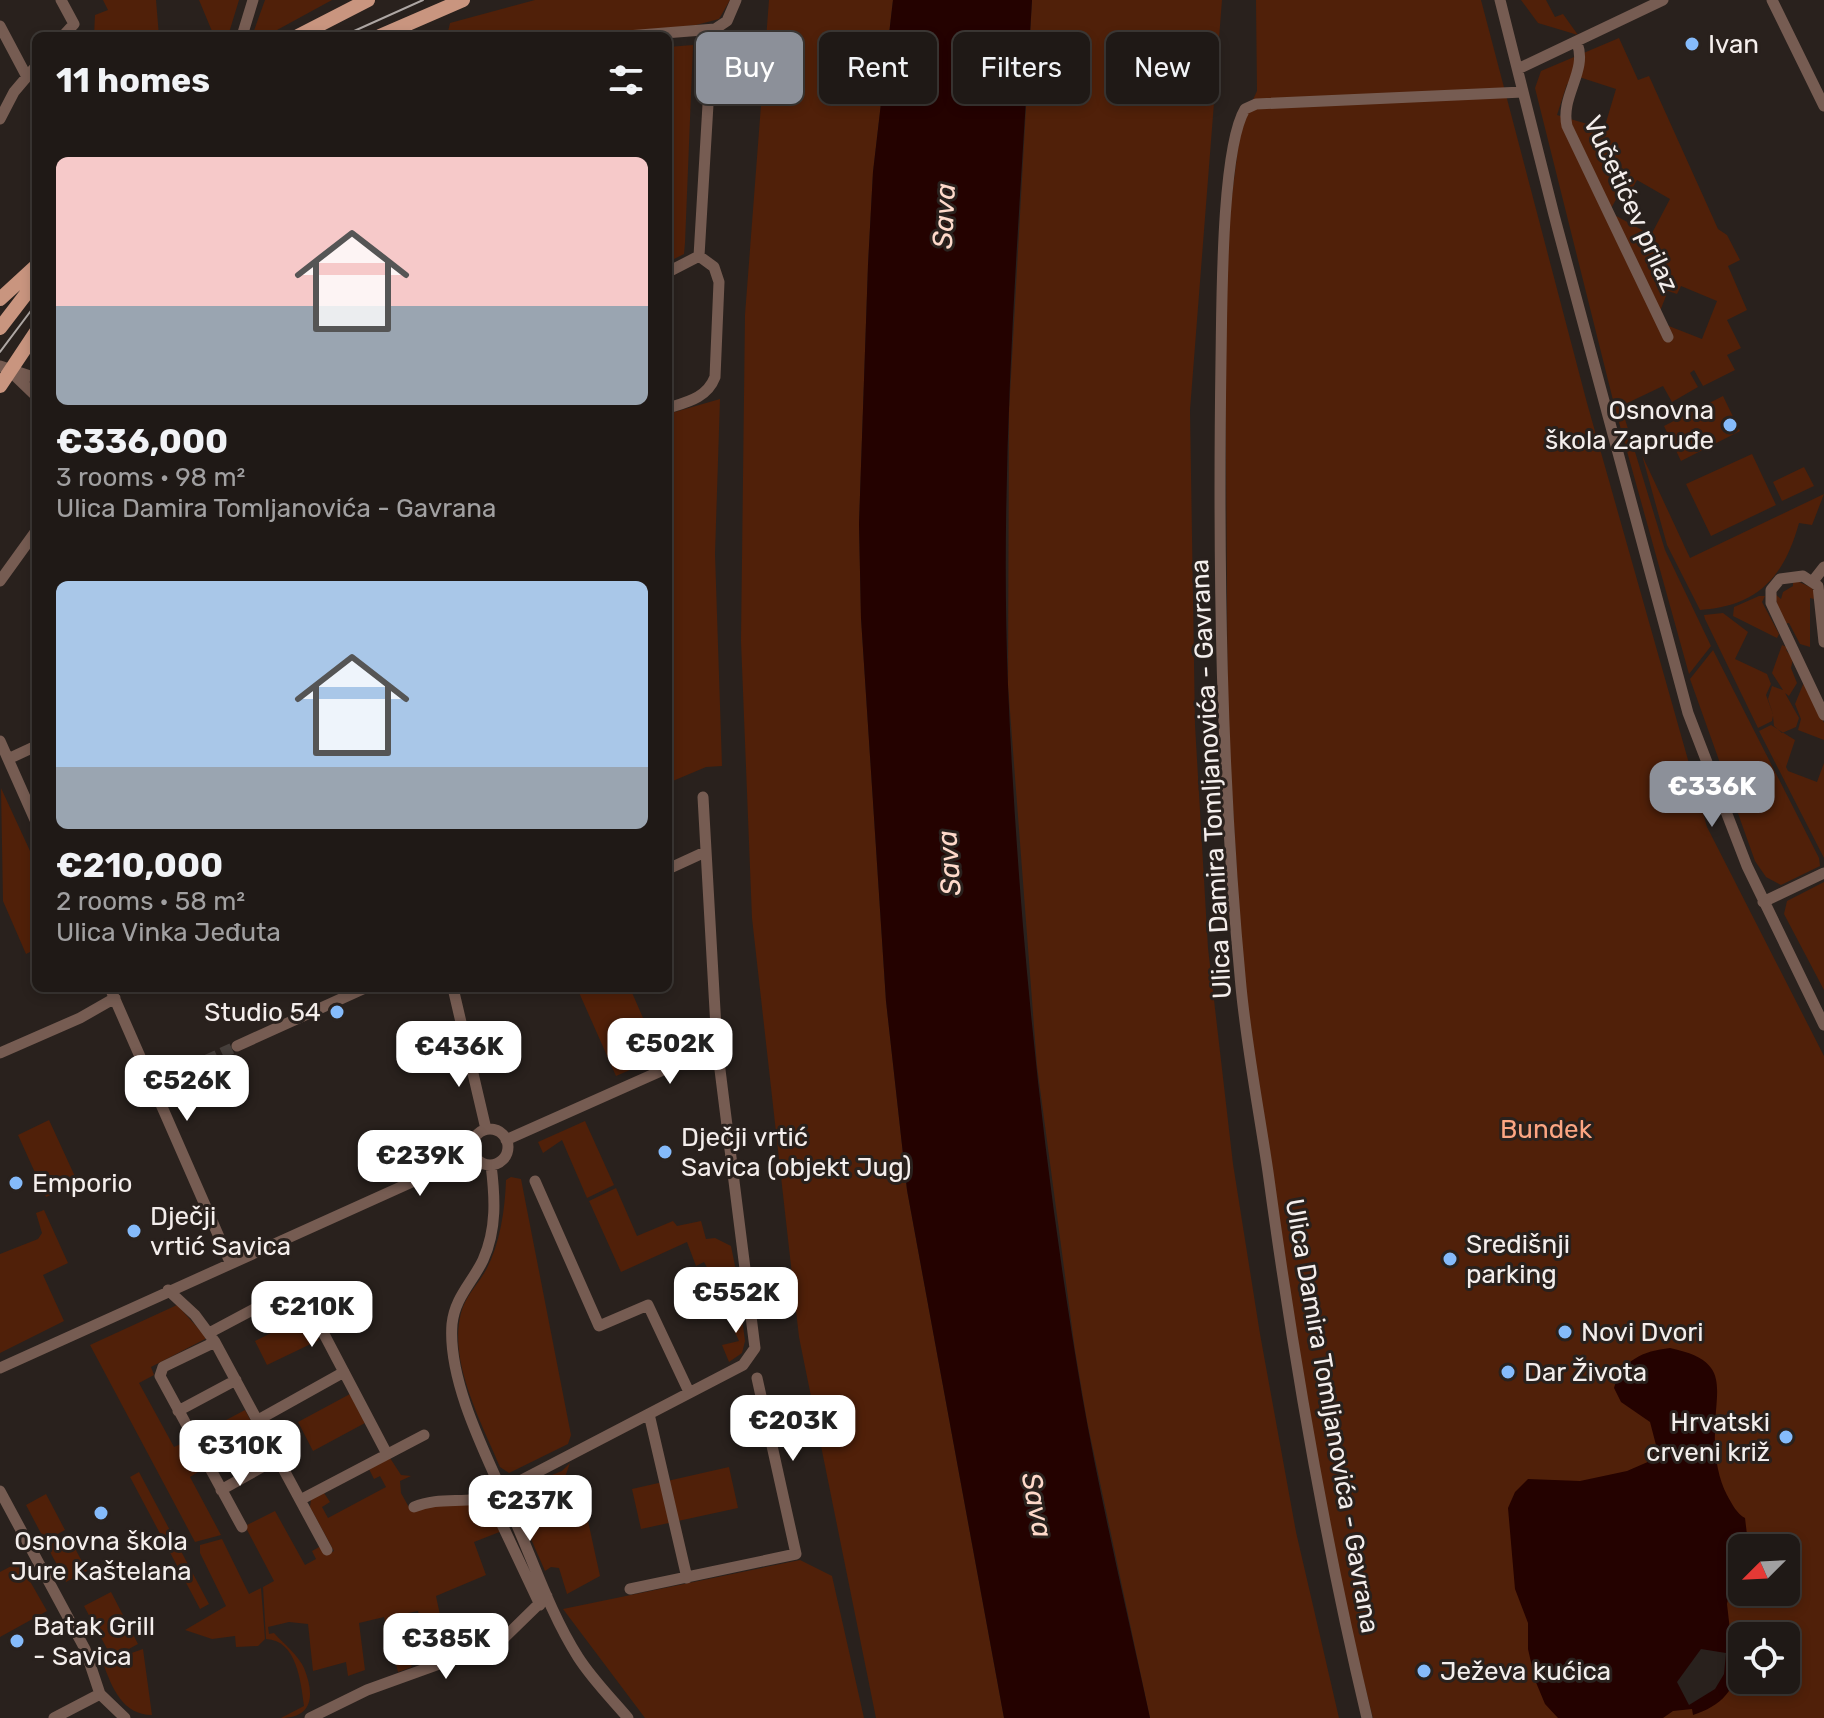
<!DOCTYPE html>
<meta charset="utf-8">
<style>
body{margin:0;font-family:Rubik,sans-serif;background:#2c2623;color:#f1f3f6;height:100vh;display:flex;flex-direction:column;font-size:30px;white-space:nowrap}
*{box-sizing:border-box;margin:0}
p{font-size:26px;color:#a1a0a1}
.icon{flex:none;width:44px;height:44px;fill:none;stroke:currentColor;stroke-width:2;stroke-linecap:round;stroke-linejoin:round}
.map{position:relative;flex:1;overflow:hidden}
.drawer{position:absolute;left:32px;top:32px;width:640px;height:960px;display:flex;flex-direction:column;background:#1f1916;border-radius:12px;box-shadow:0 4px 12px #0003,0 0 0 2px #3c3835}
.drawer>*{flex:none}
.banner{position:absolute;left:696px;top:32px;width:760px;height:72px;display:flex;gap:16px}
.needle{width:52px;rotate:246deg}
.tools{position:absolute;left:1728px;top:1534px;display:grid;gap:16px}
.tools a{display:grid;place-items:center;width:72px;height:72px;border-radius:12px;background:#1f1916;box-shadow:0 4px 12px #0003,0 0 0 2px #3c3835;font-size:40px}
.price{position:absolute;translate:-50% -68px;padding:0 18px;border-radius:16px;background:#fff;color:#222;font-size:26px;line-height:52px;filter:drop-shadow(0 2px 4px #0008)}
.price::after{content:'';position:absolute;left:50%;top:48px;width:24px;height:18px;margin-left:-12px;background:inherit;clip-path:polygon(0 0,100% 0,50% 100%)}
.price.active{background:#8c9099;color:#fff}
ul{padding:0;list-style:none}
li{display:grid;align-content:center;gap:16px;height:424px;padding:0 24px}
li span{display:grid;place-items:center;height:248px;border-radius:12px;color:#555}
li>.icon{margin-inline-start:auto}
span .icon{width:144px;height:144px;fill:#fffc;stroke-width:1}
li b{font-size:34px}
h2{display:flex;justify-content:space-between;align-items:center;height:96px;padding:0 24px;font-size:34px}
.tag{padding:0 28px;border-radius:12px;background:#1f1916;box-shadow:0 4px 12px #0003,0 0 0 2px #3c3835;font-size:28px;line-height:72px}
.tag.active{background:#8c9099;color:#fff}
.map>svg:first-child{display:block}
.green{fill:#502009;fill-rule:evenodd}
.water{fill:#240200}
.pier{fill:#29211d}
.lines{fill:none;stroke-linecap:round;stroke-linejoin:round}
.minor-tunnel{stroke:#47403c;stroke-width:11;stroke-dasharray:11 5.5;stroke-linecap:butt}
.minor{stroke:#765c52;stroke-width:11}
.major{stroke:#c9957f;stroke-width:14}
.tram{stroke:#aea7a4;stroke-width:2}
.poi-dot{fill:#85bbfb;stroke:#29211d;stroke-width:3}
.labels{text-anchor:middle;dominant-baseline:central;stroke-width:6;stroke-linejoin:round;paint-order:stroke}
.poi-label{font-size:26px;fill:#f4eeec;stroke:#29211d;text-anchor:start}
.street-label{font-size:26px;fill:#f4eeec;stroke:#29211d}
.park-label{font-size:26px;fill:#fca582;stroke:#29211d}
.water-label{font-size:28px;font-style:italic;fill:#fed9ca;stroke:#29211d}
</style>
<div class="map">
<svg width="1824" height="1718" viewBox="0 0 1824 1718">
<rect width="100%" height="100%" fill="#29211d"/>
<path class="green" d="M103,0h53l3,36h-65l1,-21 13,-5z
M199,0h40l-11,36h-14z
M265,0h67l-66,36h-14z
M535,0h195l-11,19 -23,6 -100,11h-149l3,-13z
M769,0h124l-20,172 -5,93 -9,259 2,94 25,383 21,189 97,528h-128l-77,-381 -47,-419 -11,-277 4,-326z
M1032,0h190l-32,410 5,315 13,223 25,216 27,170 36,198 43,186h-189l-63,-297 -12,-71 -38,-284 -29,-381 1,-273z
M1256,0h225l106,403 120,424 117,229v662h-451l-30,-118 -50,-260 -48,-340 -17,-270 -3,-408 4,-104 12,-93 16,-34zM1742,1548h44v44h-44zM1742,1636h44v44h-44z
M1521,0h25l9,17 8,-3 15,21 -40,-12z
M1619,38l19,42 11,-4 69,153 9,6 13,25 -12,6 19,44 -20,10 14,28 -14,7 8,15 -32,16 -9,-16 -4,3 8,14 -26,15 -9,-16 -42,20 44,144 46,96 -22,28 -74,-266 -80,-320 6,-17zM1579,77l37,12 -12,40 -47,-14 10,-31 9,2zM1637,180l33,19 -19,36 -42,-23 15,-27 8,4zM1681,286l36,15 -15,38 -46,-18 12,-30 9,3z
M693,45l-8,198 -1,11 -16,8v-215z
M1723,396l17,35 -59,30 -17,-35z
M720,399l-5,155 7,212 -16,1 -38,16v-369z
M1752,454l24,51 -65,31 -25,-52z
M1642,455l48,103 134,-64 -12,31 -13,-2c-15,54 -41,83 -99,87l-33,-65z
M1804,467l10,19 -32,15 -9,-19z
M1793,579l19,9 6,12 -8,-2v49l-10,-3 -11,-21 -6,1 -9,-31 7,6 2,-7 10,-6z
M1759,596h6l-3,6 17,32 -2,4 -44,-22 1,-9z
M1723,613l25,19 -13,27 32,15 4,10 -5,11 7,19 -5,-15 4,-13 11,4 -11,-17 10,-28 7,3 -3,2 7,9 -2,9 6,15 -8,13 -4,-3 14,25 -3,9 -14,6 -8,-7 -1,-10 -1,5 -14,7 -53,-109 -1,-4z
M1713,650l106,208 1,8 -39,19 -15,-8 -11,-16 -65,-182z
M1804,682l20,41v17l-26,-10 3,-11 -6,-15z
M1771,725l24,15 -9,27 2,4 29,11 7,-19v95l-65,-127z
M1,788l35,76v85l-10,5 -23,-53z
M1824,882v108l-40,-76 3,-13z
M630,988l30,69 -44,19 -39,-88z
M49,1120l29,63 -32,14 -28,-62z
M585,1121l29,64 -27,13 -25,-58 -19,13 -5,-11z
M511,1177l10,2 50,256 -3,9 -59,29 -9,-6c-18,-44 -52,-105 -39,-154 4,-16 17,-29 25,-43 14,-26 19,-60 20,-90z
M616,1188l21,48 36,-15 4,5 24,-5 5,18 9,-1 16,8 5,25 -22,9 -10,-18 -8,4 -9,-24 -66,30 -32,-71z
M44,1210l24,53 -25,12 21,46 -64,32v-99l38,-15 4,-6 -6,-20z
M736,1273l9,68 -3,12 -13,9 -7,-17 17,-4 -26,-57z
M177,1305l30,33 -56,29 3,8 -15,8 35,64 9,-4 15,29 -8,5 31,58 -26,7 -105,-197z
M307,1315l12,25 -52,25 -12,-24z
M350,1394l15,29 -52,28 -15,-29z
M245,1410l14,26 -47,25 -14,-26z
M390,1458l11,17 10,1 -11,5 1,12 10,18 20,-8 57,2 14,26 -28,11 12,33 -50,21 4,19 -20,6 -2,-10 -10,2 8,37 -10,5 6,12 -14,5 -14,-55 -25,6 6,47 -17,6 -2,-14 -33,9 -5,-47 -19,-2 -21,5 1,7 5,-1c9,10 25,23 30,35 11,27 9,50 -23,50l23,-12c-3,-23 -7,-66 -38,-67l-3,-52 11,-6 -29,-55 30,-15 30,54 11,-6 -4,-8 9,-5 6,9 7,-4 -24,-44 1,-7 13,-7 6,9 -8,5 6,11 58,-31 -6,-11 -6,3 -5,-10z
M570,1463l-5,14 12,5 4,7 19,87 -33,18 -8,-26 -8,-1 -6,4 -30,-69 2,-11 5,-4 40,-16z
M729,1467l9,41 -97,21 -9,-40z
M139,1472l70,132 -9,5 -70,-132z
M46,1494l19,36 -20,11 -19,-36z
M68,1535l19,36 -21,11 -19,-36z
M222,1539l27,55 12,-6 4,51 -7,7 -22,1 -1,-11 -23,3 -27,-9 41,-24 -26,-53v-8z
M800,1560l32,16 32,142h-219l-82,-109z
M19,1562l28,49 -47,26v-65z
M111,1592l27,52 -26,14 -28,-52z
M143,1649l9,66c-29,0 -40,-27 -49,-52z"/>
<path class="water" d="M893,0h139c-13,228 -33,457 -24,686 10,236 34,476 74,709 19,108 45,216 68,323h-146l-97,-528 -21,-189 -25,-383 -2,-94 9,-259 5,-93z
M1670,1348c62,13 45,39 45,85 -1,20 3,45 12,62 5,9 10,19 18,23l3,25 -14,22 -7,39 5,44 6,7c2,32 -16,51 -45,60l-1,-6 -19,2 -10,7h-105l-13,-14 -10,-24 -7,-31v-26l-13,-34 -7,-81 7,-16 13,-13 52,2 47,-10 23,-10 6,-16 -6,-23 -29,-20 -7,-14c8,-28 29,-37 56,-40z"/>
<path class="pier" d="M1701,1649l25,4 -2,21 -9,15 -26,16 -12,-23z"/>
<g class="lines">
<path class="minor-tunnel" d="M177,1074l60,-28"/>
<path class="minor" d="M61,0l13,24 -11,12
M1500,0l54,215 134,498 59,153 77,159
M1772,0l52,106
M0,26l27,51
M242,36l11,-36
M627,36l88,-7 12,-8 9,-21
M1577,43c11,28 -17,53 -10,83l101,211
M1518,69l145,-69
M0,119l14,-27 22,-26
M668,272l31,-16 12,-202 -2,-24
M0,366l36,12
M10,371l26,25
M668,408c19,-6 39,-10 47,-31l4,-95 -5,-15 -15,-11
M0,581l36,-50
M1813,581l11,-14
M1824,642l-6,-56 -15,-10 -23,3 -9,11v13l53,112
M0,741l36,81
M8,759l28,-13
M668,869l37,-17
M1763,902l61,-29
M110,988l120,274
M453,988l33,141
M237,1046l128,-58
M0,1053l80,-35 35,-20
M153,1084l24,-10
M472 1147a18 18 0 1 1 36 0a18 18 0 1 1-36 0Z
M506,1140l211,-94
M491,1165c4,32 6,64 -8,95 -11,23 -28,37 -31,64 -5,62 41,144 65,201 19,44 35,91 61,132 14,22 33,41 50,61
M535,1181l64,145 49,-21 41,87
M168,1290l27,25 20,27 112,208
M209,1333l83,-44 12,7 83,158
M215,1342l-52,25 -3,9 82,151
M0,1368l474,-214
M178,1411l58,-31
M649,1414l38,164
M258,1420l86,-48
M221,1490l57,-32
M0,1491l85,158 15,45
M489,1497l51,108
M300,1500l124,-65
M414,1507c28,-12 55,-1 81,-13l248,-129 12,-17 -38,-302 -14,-249
M630,1589l166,-35 -39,-176
M100,1694l25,24
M54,1718l46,-24
M310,1718l57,-28 133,-48 47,-46
M1367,1718c-43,-180 -74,-362 -99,-546 -9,-61 -21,-123 -27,-185 -20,-208 -23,-419 -20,-628 1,-53 0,-210 24,-250l11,-5 267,-12"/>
<path class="major" d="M298,36l70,-36
M380,36l83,-36
M0,299l36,-33
M0,328l36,-47
M0,386l36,-54"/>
<path class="tram" d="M343,36l80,-36
M0,352l36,-48"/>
</g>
<g class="poi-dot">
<circle cx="1692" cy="44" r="8"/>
<circle cx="1730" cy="425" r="8"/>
<circle cx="337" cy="1012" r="8"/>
<circle cx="665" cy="1152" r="8"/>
<circle cx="16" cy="1183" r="8"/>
<circle cx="134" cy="1231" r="8"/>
<circle cx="1450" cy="1259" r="8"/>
<circle cx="1565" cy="1332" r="8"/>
<circle cx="1508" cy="1372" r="8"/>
<circle cx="1786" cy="1437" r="8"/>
<circle cx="101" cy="1513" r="8"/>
<circle cx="17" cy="1641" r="8"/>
<circle cx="1424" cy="1671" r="8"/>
</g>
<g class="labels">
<g class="poi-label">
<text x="1708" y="44">Ivan</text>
<text x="1714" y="410" text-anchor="end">Osnovna<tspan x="1714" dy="30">škola Zapruđe</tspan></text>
<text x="321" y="1012" text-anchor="end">Studio 54</text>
<text x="681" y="1137">Dječji vrtić<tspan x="681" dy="30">Savica (objekt Jug)</tspan></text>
<text x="32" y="1183">Emporio</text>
<text x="150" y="1216">Dječji<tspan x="150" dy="30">vrtić Savica</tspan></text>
<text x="1466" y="1244">Središnji<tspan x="1466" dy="30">parking</tspan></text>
<text x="1581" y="1332">Novi Dvori</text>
<text x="1524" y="1372">Dar Života</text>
<text x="1770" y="1422" text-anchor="end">Hrvatski<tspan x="1770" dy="30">crveni križ</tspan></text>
<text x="101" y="1541" text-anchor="middle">Osnovna škola<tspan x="101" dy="30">Jure Kaštelana</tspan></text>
<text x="33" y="1626">Batak Grill<tspan x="33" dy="30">- Savica</tspan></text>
<text x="1440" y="1671">Ježeva kućica</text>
</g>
<g class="street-label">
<text transform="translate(1631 204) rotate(65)">Vučetićev prilaz</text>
<text transform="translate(1211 779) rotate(-93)">Ulica Damira Tomljanovića - Gavrana</text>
<text transform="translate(1332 1416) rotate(80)">Ulica Damira Tomljanovića - Gavrana</text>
</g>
<g class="park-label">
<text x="1546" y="1129">Bundek</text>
</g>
<g class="water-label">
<text transform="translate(944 216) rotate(-87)">Sava</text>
<text transform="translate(949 863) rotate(-94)">Sava</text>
<text transform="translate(1037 1505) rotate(79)">Sava</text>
</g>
</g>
</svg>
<div class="tools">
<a><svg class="needle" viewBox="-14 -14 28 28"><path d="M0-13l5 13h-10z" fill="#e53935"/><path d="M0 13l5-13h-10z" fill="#a1a0a1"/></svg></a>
<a><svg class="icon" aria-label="locate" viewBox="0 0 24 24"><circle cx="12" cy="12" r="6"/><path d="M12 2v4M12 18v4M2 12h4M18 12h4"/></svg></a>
</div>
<b class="price active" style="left:1712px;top:829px">€336K</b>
<b class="price" style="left:670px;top:1086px">€502K</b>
<b class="price" style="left:459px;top:1089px">€436K</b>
<b class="price" style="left:187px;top:1123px">€526K</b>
<b class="price" style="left:420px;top:1198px">€239K</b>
<b class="price" style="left:736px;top:1335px">€552K</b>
<b class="price" style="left:312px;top:1349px">€210K</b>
<b class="price" style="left:793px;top:1463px">€203K</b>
<b class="price" style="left:240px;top:1488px">€310K</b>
<b class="price" style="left:530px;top:1543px">€237K</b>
<b class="price" style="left:446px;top:1681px">€385K</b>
<div class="banner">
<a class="tag active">Buy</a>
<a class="tag">Rent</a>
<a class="tag">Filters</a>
<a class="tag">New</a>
</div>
<section class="drawer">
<h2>11 homes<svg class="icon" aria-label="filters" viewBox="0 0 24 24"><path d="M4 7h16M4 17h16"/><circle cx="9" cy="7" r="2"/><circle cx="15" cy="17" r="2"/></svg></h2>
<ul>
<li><span style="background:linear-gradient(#f6c9c9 60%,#9aa5b1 0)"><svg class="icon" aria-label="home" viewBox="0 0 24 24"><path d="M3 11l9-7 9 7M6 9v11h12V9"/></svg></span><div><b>€336,000</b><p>3 rooms · 98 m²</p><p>Ulica Damira Tomljanovića - Gavrana</p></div></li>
<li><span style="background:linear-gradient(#a9c7e8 75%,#9aa5b1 0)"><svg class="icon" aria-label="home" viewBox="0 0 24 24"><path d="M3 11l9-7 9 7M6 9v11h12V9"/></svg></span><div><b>€210,000</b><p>2 rooms · 58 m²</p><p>Ulica Vinka Jeđuta</p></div></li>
</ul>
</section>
</div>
